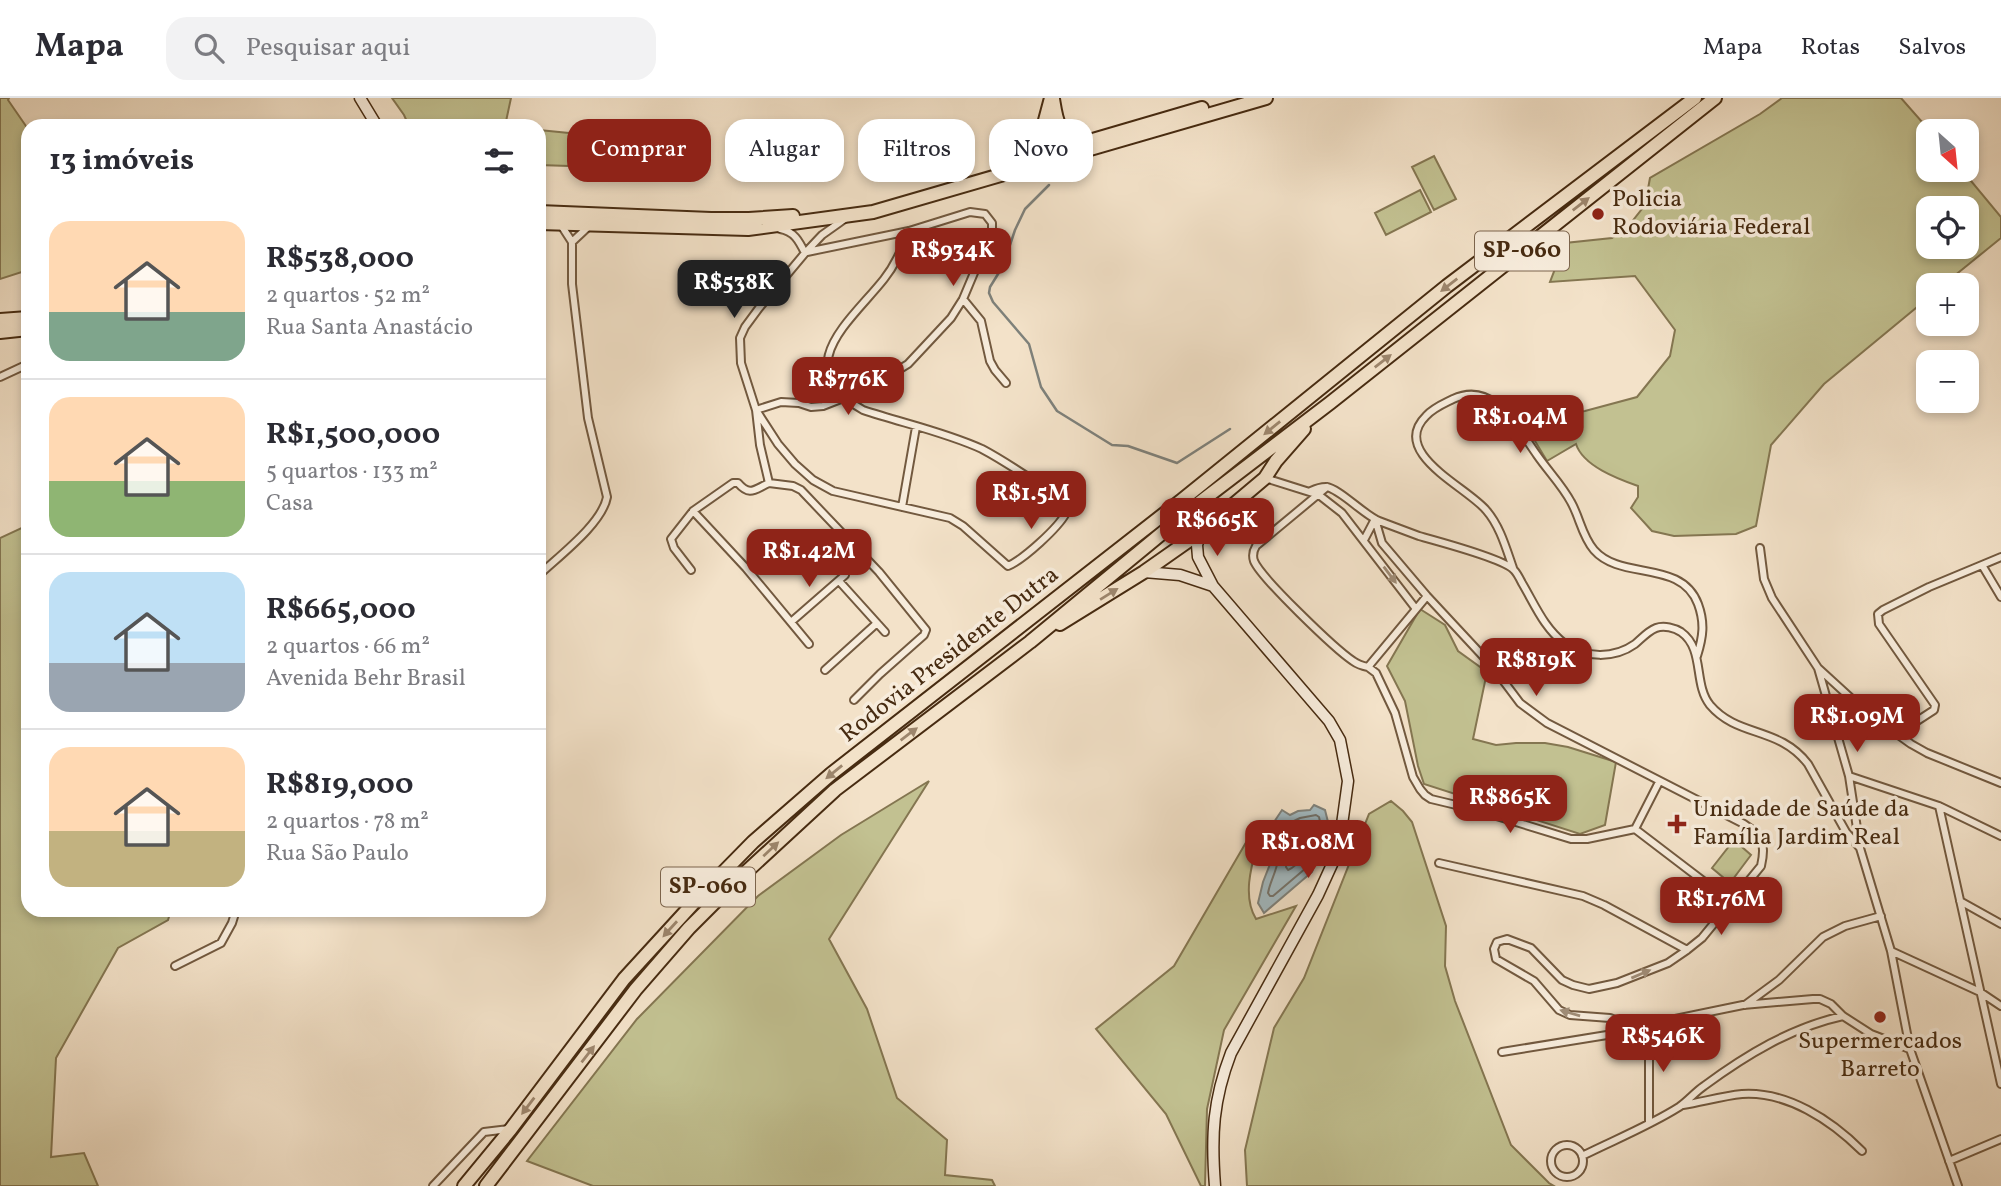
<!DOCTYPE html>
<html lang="pt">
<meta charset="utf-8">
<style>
body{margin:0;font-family:Vollkorn,serif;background:#f2f2f3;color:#2b2b33;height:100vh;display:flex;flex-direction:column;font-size:26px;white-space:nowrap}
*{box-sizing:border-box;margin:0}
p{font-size:23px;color:#7c7c81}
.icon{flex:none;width:38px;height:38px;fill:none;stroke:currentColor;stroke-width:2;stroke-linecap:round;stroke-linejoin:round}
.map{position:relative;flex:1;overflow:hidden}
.drawer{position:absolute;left:21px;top:21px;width:525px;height:798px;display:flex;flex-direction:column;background:#fff;border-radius:21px;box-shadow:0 4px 10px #0003}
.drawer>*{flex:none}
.hud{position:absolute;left:567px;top:21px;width:665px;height:63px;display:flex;gap:14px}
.needle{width:46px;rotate:153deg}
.buttons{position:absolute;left:1916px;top:21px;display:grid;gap:14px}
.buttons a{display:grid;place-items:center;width:63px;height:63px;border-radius:14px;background:#fff;box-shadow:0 4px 10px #0003;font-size:35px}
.price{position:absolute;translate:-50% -60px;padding:0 16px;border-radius:14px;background:#8f2418;color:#fff;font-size:23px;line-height:46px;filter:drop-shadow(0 2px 4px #0008)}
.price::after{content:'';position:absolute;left:50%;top:42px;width:21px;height:16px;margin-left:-10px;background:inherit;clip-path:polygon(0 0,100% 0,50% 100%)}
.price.active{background:#222;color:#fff}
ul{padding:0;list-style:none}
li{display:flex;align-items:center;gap:21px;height:175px;padding:0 28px}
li+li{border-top:2px solid #e1e1e2}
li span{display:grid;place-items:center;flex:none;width:196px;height:140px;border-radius:21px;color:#555}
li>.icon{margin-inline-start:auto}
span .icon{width:84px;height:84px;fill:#fffc;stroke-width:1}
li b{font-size:30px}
h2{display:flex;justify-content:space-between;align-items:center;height:84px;padding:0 28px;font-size:30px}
.chip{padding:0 24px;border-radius:21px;background:#fff;box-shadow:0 4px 10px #0003;font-size:24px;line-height:63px}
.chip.active{background:#8f2418;color:#fff}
header{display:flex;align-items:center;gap:42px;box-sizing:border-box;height:98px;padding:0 35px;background:#fff;border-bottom:2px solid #e1e1e2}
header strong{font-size:33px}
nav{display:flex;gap:38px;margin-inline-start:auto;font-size:24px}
.search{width:490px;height:63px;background:#f2f2f3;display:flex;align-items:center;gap:18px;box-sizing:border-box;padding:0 24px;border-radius:21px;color:#7c7c81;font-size:26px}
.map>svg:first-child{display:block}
.green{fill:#c2c191;stroke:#847651;stroke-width:2;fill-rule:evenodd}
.water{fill:#a2bac2;stroke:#7e817b;stroke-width:2}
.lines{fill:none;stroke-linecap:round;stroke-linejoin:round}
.shore{stroke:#74726a;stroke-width:2}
.stream{stroke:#7e817b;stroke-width:2.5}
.street-casing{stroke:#72593f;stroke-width:10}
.secondary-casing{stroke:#472b11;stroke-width:13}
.highway-casing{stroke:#472b11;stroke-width:16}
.street{stroke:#f7ecdc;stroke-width:6}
.secondary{stroke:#f7ecdc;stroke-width:10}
.highway{stroke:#f3e2c9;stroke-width:12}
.oneway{fill:#9d866d}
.oneway2{fill:#9f8c76}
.poi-dot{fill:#8f2418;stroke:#f7ecdc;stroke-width:2.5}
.labels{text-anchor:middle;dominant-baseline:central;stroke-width:7;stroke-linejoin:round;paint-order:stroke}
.shield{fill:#f7ecdc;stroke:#7c654e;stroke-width:2}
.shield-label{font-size:23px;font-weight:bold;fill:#472b11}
.poi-label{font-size:24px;fill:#472b11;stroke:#f7ecdc;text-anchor:start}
.street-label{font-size:24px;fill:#472b11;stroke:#f7ecdc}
</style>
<header>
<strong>Mapa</strong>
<div class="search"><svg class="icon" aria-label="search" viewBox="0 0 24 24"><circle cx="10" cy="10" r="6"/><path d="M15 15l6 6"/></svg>Pesquisar aqui</div>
<nav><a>Mapa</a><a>Rotas</a><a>Salvos</a></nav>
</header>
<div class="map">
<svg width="2001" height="1088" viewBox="0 0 2001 1088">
<rect width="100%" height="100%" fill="#f3e2c9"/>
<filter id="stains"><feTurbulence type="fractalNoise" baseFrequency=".00286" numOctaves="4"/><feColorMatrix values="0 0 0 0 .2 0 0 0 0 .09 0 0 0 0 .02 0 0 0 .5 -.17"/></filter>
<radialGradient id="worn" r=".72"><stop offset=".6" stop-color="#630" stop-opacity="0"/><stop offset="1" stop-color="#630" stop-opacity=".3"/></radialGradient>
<path class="green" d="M0,0h9l-1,2 20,29v141l-28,9z
M392,0h119l-6,28h-96l-5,-11z
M1782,0h119l29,33h-2v39h34l39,47v21l-58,47h-15v13l-104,86 -53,61 -15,81 -20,8 -62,2 -22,-5 -21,-23 7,-11v-11c-20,-7 -55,-20 -62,-42l-29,17 -21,-35 4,-8 55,-7 52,-14 33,-41 5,-26 -40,-54 -85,6 15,-39 47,-5 18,-14 15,-19 5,-27 110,-64zM1928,110h39v39h-39z
M539,32l40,4 19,13 1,20 -60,-2z
M1434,58l22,43 -22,11 -22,-43z
M1420,92l11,22 -45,23 -11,-22z
M28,427v385h143l-3,10 -50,28 -62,110 -5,99 33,-4 14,33h-98v-648z
M1420,511l25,16 13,26 29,21 -14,67 23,6 20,-2h29l23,4 48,15 -11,63 -25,9 -156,-50 -6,-18 -13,-65 -18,-35z
M929,683l-100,158 38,70 30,89 50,42 -2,35 47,5 3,6h-402l-66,-25 110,-142 121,-123 83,-61z
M1391,703l12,10 9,11 34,104 -1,40 10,35 56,144 38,38 5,3h-307l-2,-36 29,-122 30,-50 65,-164z
M1260,736c-7,27 -19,60 -4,85l40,-13 -72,124 -17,79 -2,77h-4l-35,-72 -70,-85 78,-63 74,-127z
M1734,742l17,15 -21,28 -18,-15z"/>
<path class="water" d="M1314,707l11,5 4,16 -17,46 -48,41 -6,-10 5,-21 9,-23 -4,-28 14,-21 8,5 8,-4 12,-1z"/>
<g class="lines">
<path class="shore" d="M1316,717l3,2 2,9 -15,42 -33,28h-3l-2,-3c2,-12 9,-22 10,-34 3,-16 -8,-23 5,-38l9,1 8,-4z
M1303,728h6l1,4c-5,15 -7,34 -22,40l-2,-3 1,-9 -2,-25z"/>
<path class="stream" d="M1049,87l-24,24 -10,21 -12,36 -13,21 -1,6 4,9 36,42 12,43 16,24 55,34 16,1 49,17 53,-34"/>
<g class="street-casing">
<path id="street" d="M846,120l-24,17 -17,18 -46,55 -14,19 -5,11 1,25 15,47 4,35 9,38 24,3 8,4 78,82 47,58 -2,5 -44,39 -26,26
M780,131c14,2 19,12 25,24
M572,144l16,-15
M963,201l18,22 9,40 5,9 11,13
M0,279l28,-13
M756,312l22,34 17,20 18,16 20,11 117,27 13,8 45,40c16,-7 50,-38 58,-53 -1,-15 -17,-22 -29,-30 -18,-12 -36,-24 -55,-34 -37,-17 -80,-26 -119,-39 -75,-43 -13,-88 21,-131 12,-15 18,-31 25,-48
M756,312l25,-8 18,1 12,4 12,-1 46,-18 39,-24 43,-46 12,-19 29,-69v-7l-7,-9 -15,-2 -61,19 -102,21
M1265,380l54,17 23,18 74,96
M1327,389l-71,59c-3,5 -4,9 -2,15 7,17 81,88 99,100 4,3 10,5 15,6l59,-71
M1311,393c4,-2 10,-4 15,-4 13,1 38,28 53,34 13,5 27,10 40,15 18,5 86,23 95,34 3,3 6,9 8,13 13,22 22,45 43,61 20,14 49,15 70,0 6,-5 13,-13 21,-16 8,-3 19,0 25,4 24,17 12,52 29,73 28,33 69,21 98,59l38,68 14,16
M902,409l14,-80
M693,413l53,57 63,76
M1375,421l7,24 45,53 66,71 27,36 27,20 197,101c19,12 22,20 17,42l-59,72 -15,12 -19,13 -51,20 -28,6 -16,-4 -11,-5 -31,-32 -24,-9 -10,3 -3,7 2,10 38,22 25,29 11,5 40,3 26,9
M1364,442l11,-21
M1760,450l4,31 8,19 46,70 47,43 46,33 16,9 74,30
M1982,467l19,32
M1513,470c-7,-20 -13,-42 -27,-58 -19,-23 -97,-57 -60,-94 7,-8 17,-12 27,-17 41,-19 64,28 84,56 11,16 25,30 34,47 9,16 11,34 23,48 27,31 87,9 104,54 7,19 5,33 -1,52
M691,472l-17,-22 -3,-9 22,-28 40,-28h5c12,14 17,6 31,0
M539,477c20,-19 63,-51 68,-78l-19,-79 -16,-134v-42l-11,-17
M839,483l46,51
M791,524l54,-47
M1368,569l8,6 19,40 18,64 7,12 5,6 6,4 46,11 94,29h16l48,-10 97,74
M1818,570l31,108 11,72 31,103 19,98 48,137
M825,572l52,-47
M1897,636l37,-24 1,-5 -56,-81 -1,-10 5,-4 46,-23 72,-30
M1849,678l90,30 62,30
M1939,708l62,278
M1635,731l24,-47
M1439,765l144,33 21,9 83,45
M1960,803l41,23
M1891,853l89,41 21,14
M175,868l46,-23 11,-20 4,-13
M1745,907l34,-25 44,-43 22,-11 36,-10
M1502,954l105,-17 29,-8 107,-22 70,-6h7l11,5 12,12 28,18 39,15
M1683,1007c19,-3 39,-9 59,-11 45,-3 89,26 120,57
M1649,1025v-99
M1551 1063a16 16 0 1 1 32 0a16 16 0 1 1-32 0Z
M1582,1058c32,-16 67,-30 97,-49 9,-6 16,-15 25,-21 42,-31 88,-59 139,-70
M1949,1063l52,-22
M433,1088l51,-54 25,-3"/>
</g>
<g class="secondary-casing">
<path id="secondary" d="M360,0l17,28
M1201,434l-4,13 1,12 15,29 116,135 11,19 8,41 -8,58 -6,21 -16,35 -87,158c-18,47 -20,82 -16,133
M1144,474l36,3 33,11"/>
</g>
<g class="highway-casing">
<path id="highway" d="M1053,1c4,24 4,31 26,44
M1030,60l10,-19 11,-41
M1021,63l181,-53
M539,114l172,7h38l44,-3
M539,125l209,6 125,-17 393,-114
M0,222l28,-2
M0,234l28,-3
M1060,526l84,-52 57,-40 64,-54 11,-17 28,-32
M464,1088l47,-57 113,-150 76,-83 53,-54 78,-68 351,-274 265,-214 248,-188
M486,1088l150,-197 53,-61 43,-43 103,-95 195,-148 165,-136 135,-103 385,-305"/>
</g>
<use href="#street" class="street"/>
<use href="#secondary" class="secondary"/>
<use href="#highway" class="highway"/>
</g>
<defs><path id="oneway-solid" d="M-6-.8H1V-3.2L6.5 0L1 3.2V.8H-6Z" transform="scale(1.75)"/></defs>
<g class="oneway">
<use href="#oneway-solid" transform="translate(1581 106) rotate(-38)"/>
<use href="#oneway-solid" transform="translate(1449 187) rotate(142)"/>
<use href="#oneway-solid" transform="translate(1383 263) rotate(-38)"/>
<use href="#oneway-solid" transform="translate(1272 330) rotate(141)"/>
<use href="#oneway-solid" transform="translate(1109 496) rotate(-32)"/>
<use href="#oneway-solid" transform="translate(909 636) rotate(-37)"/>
<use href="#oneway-solid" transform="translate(834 674) rotate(141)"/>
<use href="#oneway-solid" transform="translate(771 751) rotate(-43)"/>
<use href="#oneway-solid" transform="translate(670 831) rotate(132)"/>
<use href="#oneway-solid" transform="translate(588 956) rotate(-52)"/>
<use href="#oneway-solid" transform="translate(528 1008) rotate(127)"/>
</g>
<g class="oneway2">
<use href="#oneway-solid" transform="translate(1390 477) rotate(53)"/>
<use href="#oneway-solid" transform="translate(1641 876) rotate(-23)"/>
<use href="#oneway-solid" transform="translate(1570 915) rotate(-164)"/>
</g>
<g class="poi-dot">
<circle cx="1598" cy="116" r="7"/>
<path d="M1673.5 715.5h7v7h7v7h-7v7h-7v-7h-7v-7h7z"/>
<circle cx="1880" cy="919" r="7"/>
</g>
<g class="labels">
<g class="shield">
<rect x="1475" y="133.5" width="94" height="39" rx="5"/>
<rect x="661" y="769.5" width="94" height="39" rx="5"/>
</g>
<g class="shield-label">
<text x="1522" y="153">SP-060</text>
<text x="708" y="789">SP-060</text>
</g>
<g class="poi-label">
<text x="1612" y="102">Policia<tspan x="1612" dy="28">Rodoviária Federal</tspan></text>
<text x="1693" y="712">Unidade de Saúde da<tspan x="1693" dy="28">Família Jardim Real</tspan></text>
<text x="1880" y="944" text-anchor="middle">Supermercados<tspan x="1880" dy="28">Barreto</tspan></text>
</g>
<g class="street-label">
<text transform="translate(950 557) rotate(-38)">Rodovia Presidente Dutra</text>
</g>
</g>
<rect width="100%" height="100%" filter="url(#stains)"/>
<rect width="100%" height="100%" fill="url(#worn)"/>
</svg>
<div class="buttons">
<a><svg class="needle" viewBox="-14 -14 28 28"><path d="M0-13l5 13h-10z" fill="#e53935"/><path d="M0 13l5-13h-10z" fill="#7c7c81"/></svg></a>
<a><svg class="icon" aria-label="locate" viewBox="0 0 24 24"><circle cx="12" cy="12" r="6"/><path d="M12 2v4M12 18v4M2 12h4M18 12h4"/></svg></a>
<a>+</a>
<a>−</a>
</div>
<b class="price" style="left:953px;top:190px">R$934K</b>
<b class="price active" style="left:734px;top:222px">R$538K</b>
<b class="price" style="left:848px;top:319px">R$776K</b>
<b class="price" style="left:1520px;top:357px">R$1.04M</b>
<b class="price" style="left:1031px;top:433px">R$1.5M</b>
<b class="price" style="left:1217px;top:460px">R$665K</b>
<b class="price" style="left:809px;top:491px">R$1.42M</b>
<b class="price" style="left:1536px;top:600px">R$819K</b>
<b class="price" style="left:1857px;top:656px">R$1.09M</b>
<b class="price" style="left:1510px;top:737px">R$865K</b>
<b class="price" style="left:1308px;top:782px">R$1.08M</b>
<b class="price" style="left:1721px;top:839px">R$1.76M</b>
<b class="price" style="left:1663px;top:976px">R$546K</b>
<div class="hud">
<a class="chip active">Comprar</a>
<a class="chip">Alugar</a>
<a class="chip">Filtros</a>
<a class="chip">Novo</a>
</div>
<section class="drawer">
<h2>13 imóveis<svg class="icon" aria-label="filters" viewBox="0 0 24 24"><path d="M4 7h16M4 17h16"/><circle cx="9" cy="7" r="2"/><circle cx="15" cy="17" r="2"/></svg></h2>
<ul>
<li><span style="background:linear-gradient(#ffd9b3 65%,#7fa58c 0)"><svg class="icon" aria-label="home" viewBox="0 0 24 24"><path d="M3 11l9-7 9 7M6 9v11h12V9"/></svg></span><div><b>R$538,000</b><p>2 quartos · 52 m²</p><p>Rua Santa Anastácio</p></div></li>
<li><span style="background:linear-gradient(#ffd9b3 60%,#8fb573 0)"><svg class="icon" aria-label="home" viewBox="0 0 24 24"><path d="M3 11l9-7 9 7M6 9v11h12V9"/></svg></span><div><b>R$1,500,000</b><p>5 quartos · 133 m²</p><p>Casa</p></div></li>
<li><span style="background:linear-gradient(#bfe0f5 65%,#9aa5b1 0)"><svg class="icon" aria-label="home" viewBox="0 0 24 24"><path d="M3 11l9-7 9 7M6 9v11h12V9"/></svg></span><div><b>R$665,000</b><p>2 quartos · 66 m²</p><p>Avenida Behr Brasil</p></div></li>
<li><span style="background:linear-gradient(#ffd9b3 60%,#c2b280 0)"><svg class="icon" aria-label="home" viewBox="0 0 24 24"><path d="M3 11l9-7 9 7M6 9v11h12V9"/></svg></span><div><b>R$819,000</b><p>2 quartos · 78 m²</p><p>Rua São Paulo</p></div></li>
</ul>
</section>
</div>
